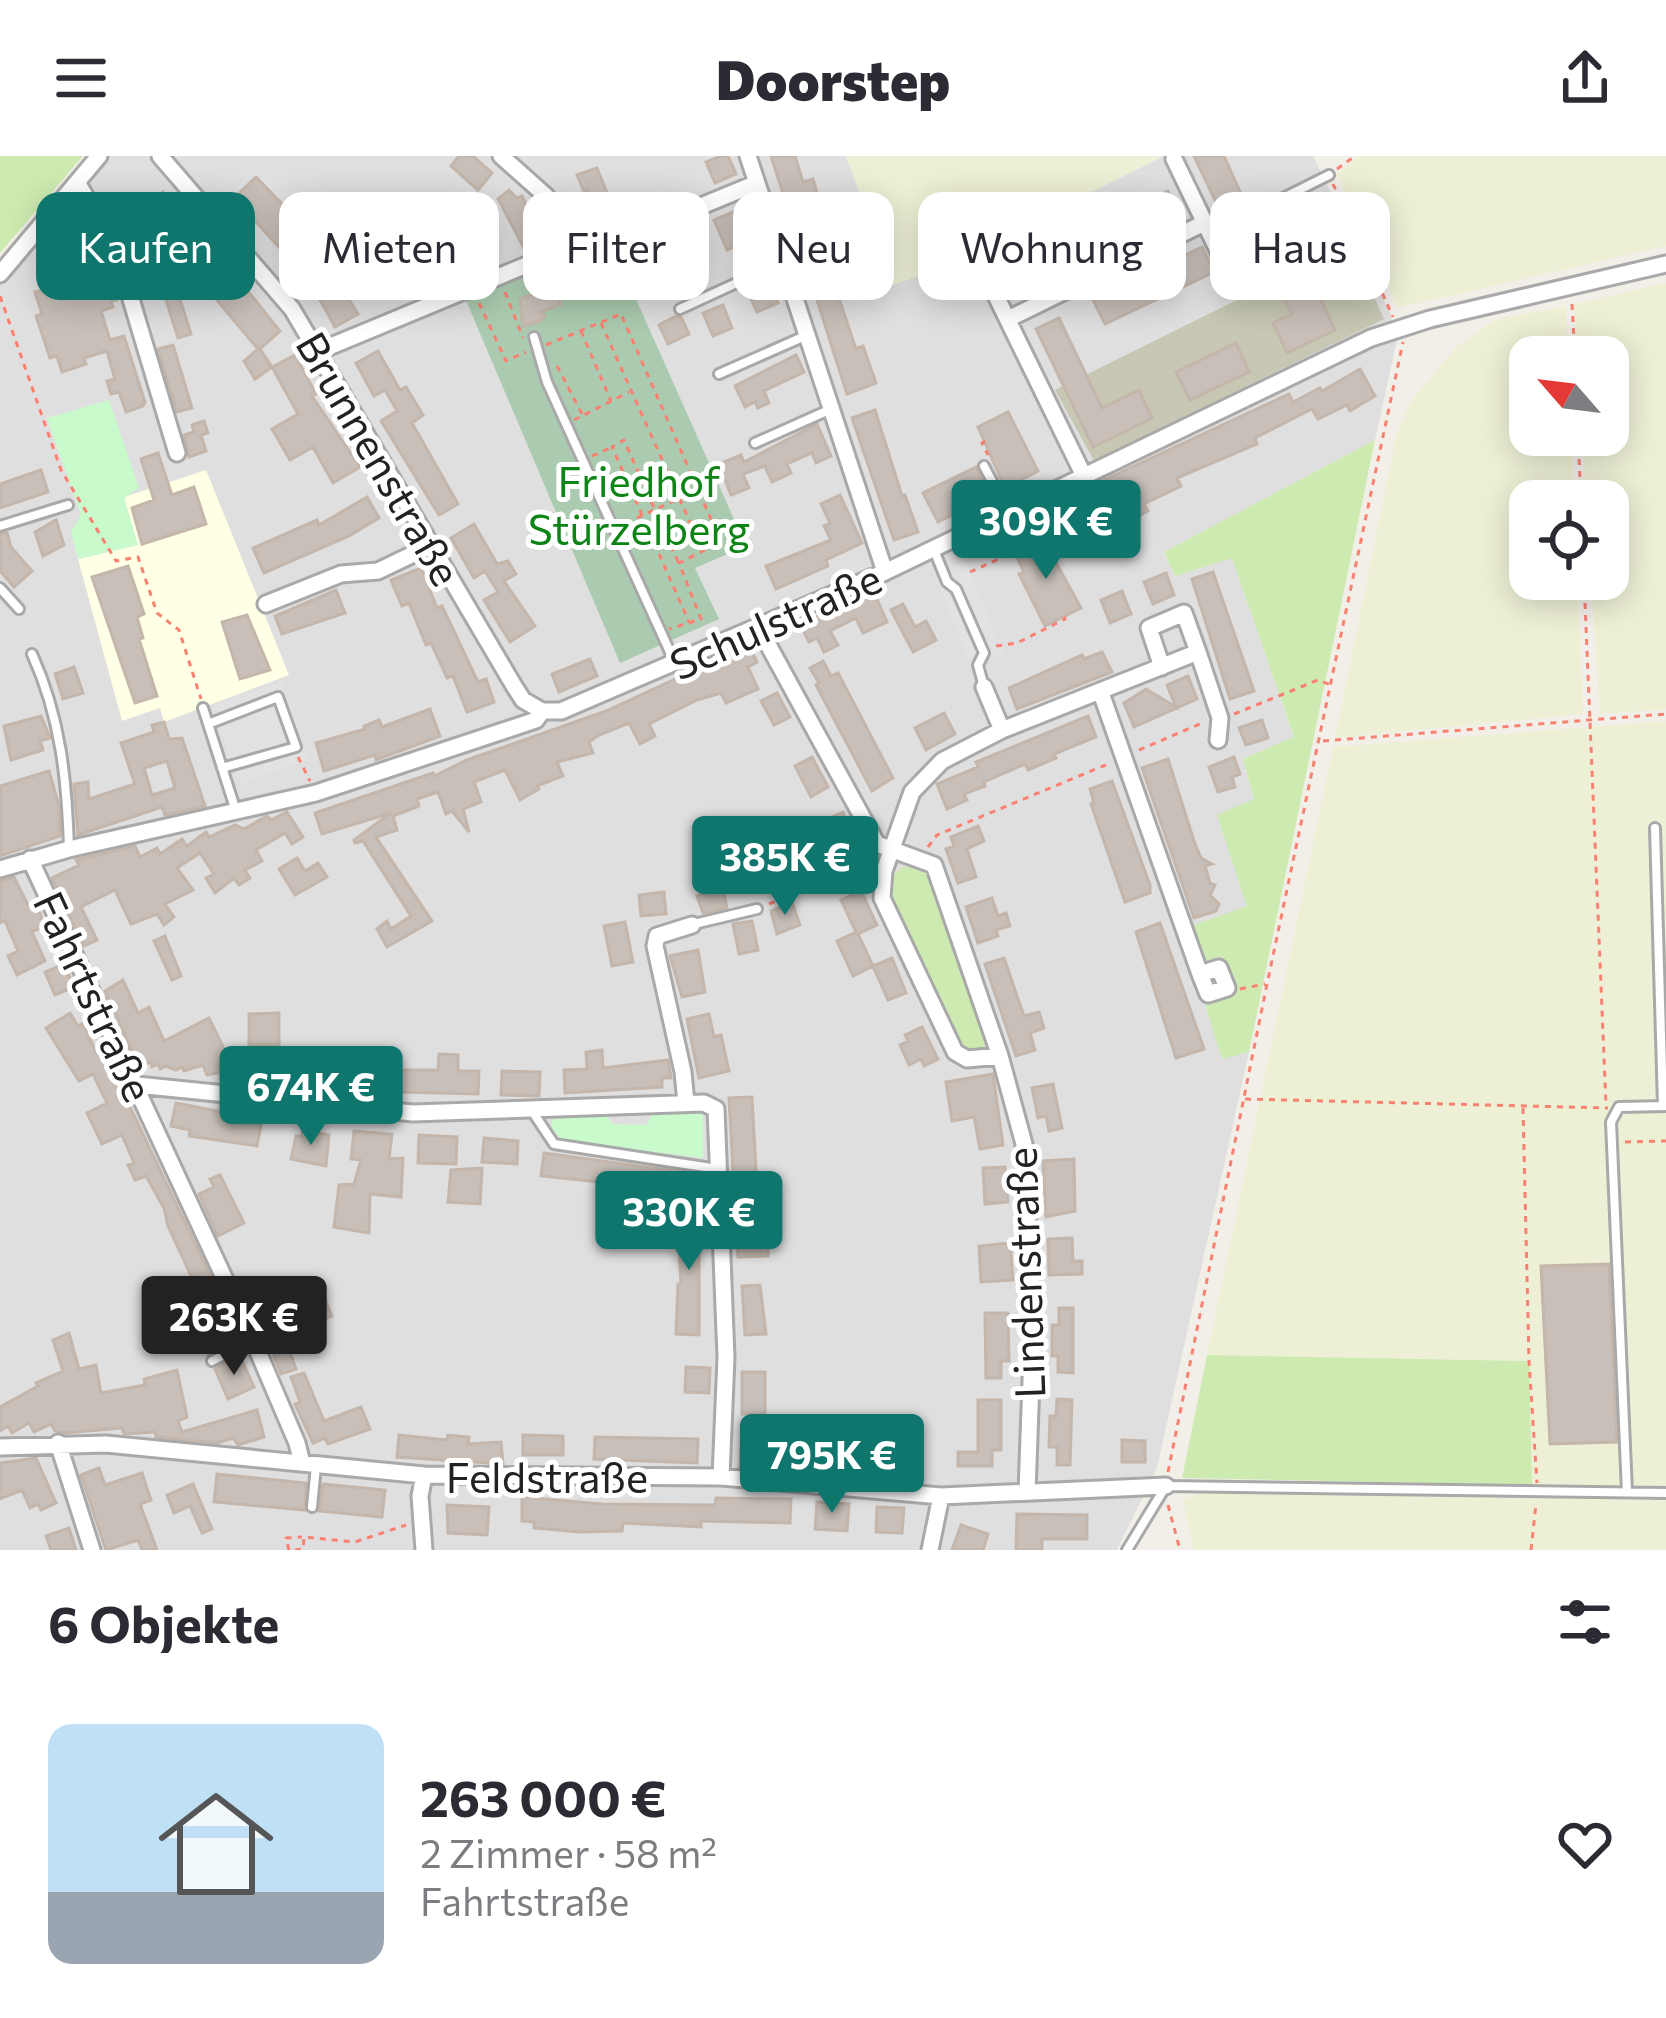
<!DOCTYPE html>
<html lang="de">
<meta charset="utf-8">
<style>
body{margin:0;font-family:Commissioner,sans-serif;background:#f7f7f7;color:#2b2b33;height:100vh;display:flex;flex-direction:column;font-size:45px;white-space:nowrap}
*{box-sizing:border-box;margin:0}
p{font-size:39px;color:#7c7c81}
.icon{flex:none;width:66px;height:66px;fill:none;stroke:currentColor;stroke-width:2;stroke-linecap:round;stroke-linejoin:round}
.map{position:relative;height:1394px;overflow:hidden}
.details{display:flex;flex-direction:column;background:#fff;flex:1}
.details>*{flex:none}
.top-card{position:absolute;left:36px;top:36px;width:1596px;height:108px;display:flex;gap:24px}
.needle{width:78px;rotate:298deg}
.fabs{position:absolute;left:1509px;top:180px;display:grid;gap:24px}
.fabs a{display:grid;place-items:center;width:120px;height:120px;border-radius:24px;background:#fff;box-shadow:0 6px 30px #0003;font-size:60px}
.price{position:absolute;translate:-50% -102px;padding:0 27px;border-radius:12px;background:#0f766e;color:#fff;font-size:39px;line-height:78px;filter:drop-shadow(0 3px 6px #0008)}
.price::after{content:'';position:absolute;left:50%;top:72px;width:36px;height:27px;margin-left:-18px;background:inherit;clip-path:polygon(0 0,100% 0,50% 100%)}
.price.on{background:#222;color:#fff}
ul{padding:0;list-style:none}
li{display:flex;align-items:center;gap:36px;height:300px;padding:0 48px}
li span{display:grid;place-items:center;flex:none;width:336px;height:240px;border-radius:24px;color:#555}
li>.icon{margin-inline-start:auto}
span .icon{width:144px;height:144px;fill:#fffc;stroke-width:1}
li b{font-size:51px}
h2{display:flex;justify-content:space-between;align-items:center;height:144px;padding:0 48px;font-size:51px}
.tag{padding:0 42px;border-radius:24px;background:#fff;box-shadow:0 6px 30px #0003;font-size:42px;line-height:108px}
.tag.on{background:#0f766e;color:#fff}
header{display:flex;justify-content:space-between;align-items:center;height:156px;padding:0 48px;background:#fff;font-size:54px;font-weight:800}
.map>svg:first-child{display:block}
.residential{fill:#e0dfdf}
.education{fill:#ffffe5}
.construction{fill:#c7c7b4}
.farmland{fill:#eef0d5}
.grass{fill:#cdebb0}
.cemetery{fill:#aacbaf}
.park{fill:#c8facc}
.parking{fill:#e2e2e2}
.building{fill:#c7bfb8;stroke:#c4b6ab;stroke-width:3;fill-rule:evenodd}
.lines{fill:none;stroke-linecap:round;stroke-linejoin:round}
.lane-casing{stroke:#a9a9a9;stroke-width:14}
.street-casing{stroke:#a9a9a9;stroke-width:21}
.path{stroke:#fa8072;stroke-width:3;stroke-dasharray:6 6;stroke-linecap:butt}
.lane{stroke:#fff;stroke-width:8}
.street{stroke:#fff;stroke-width:15}
.labels{text-anchor:middle;dominant-baseline:central;stroke-width:10;stroke-linejoin:round;paint-order:stroke}
.street-label{font-size:42px;fill:#222;stroke:#fff}
.park-label{font-size:42px;fill:#0c8416;stroke:#fff}
</style>
<header><svg class="icon" aria-label="menu" viewBox="0 0 24 24"><path d="M4 6h16M4 12h16M4 18h16"/></svg>Doorstep<svg class="icon" aria-label="share" viewBox="0 0 24 24"><path d="M12 15V3M7 8l5-5 5 5M5 13v7h14v-7"/></svg></header>
<div class="map">
<svg width="1666" height="1394" viewBox="0 0 1666 1394">
<rect width="100%" height="100%" fill="#f2efe9"/>
<path class="residential" d="M104,0h742l48,128 93,-33 11,-12 166,-83h149l77,157 7,27 -22,100 -211,113 11,23 57,-19 62,181 -51,21 11,40 -7,107 -24,50 12,39 -13,63 27,-6 -92,416 -40,82h-1117v-1271z"/>
<path class="education" d="M206,314l83,205 -125,47 -4,-14 -38,13 -44,-162 59,-14 -13,-48z"/>
<path class="construction" d="M1330,43l54,120 -290,142 -39,-71 184,-91 -10,-51z"/>
<path class="farmland" d="M846,0h317l-165,83 -11,12 -94,34z
M1360,0h306v90l-268,62 -62,-134z
M1666,127v426l-66,5 -9,-135h17v-78h-22l-4,-66h26v-78h-31l-3,-53z
M1566,150l2,51h-38v78h42l2,66h-44v78h47l6,135 -248,24 62,-306 15,-32 44,-53 40,-28z
M1666,565v767l-134,-3 -4,-124 -321,-6 126,-608z
M1200,1337l466,7v50h-472l-11,-50z"/>
<path class="grass" d="M0,0h83l-83,97z
M1375,284l-126,612 -27,7 -17,-54 30,-11 -12,-38 -22,6 -12,-35 58,-21 -30,-91 37,-16 -11,-40 51,-22 -62,-179 -57,18 -11,-24z
M903,711l16,1 12,9 56,162 -5,13 -8,2 -15,-5 -71,-149 1,-22z
M1207,1199l322,6 3,124 -350,-7z"/>
<path class="cemetery" d="M615,96l131,294 -51,22 24,51 -99,44 -155,-365 98,-41 7,13z"/>
<path class="park" d="M109,244l30,88 -15,10 14,47 -60,14 -7,-27 10,-17 -34,-97z
M703,957v45l-129,-16 -14,-4 -9,-10 2,-9 54,-4 5,9 35,1 5,-11z"/>
<path class="parking" d="M966,405l37,92 -32,12 -37,-92z
M281,525l27,79 -68,24 -28,-77z"/>
<path class="building" d="M459,0h14l19,17 -14,17 -27,-24z
M721,0h7l8,18 -21,9 -9,-21z
M771,0h24l8,26 10,-3 6,20 -12,4 49,146 7,-3 13,37 -29,11z
M1194,0h30l30,67 -23,11z
M597,12l23,57 -20,8 -12,-43 -4,2 -7,-17z
M256,21l34,35 -3,2 28,32 43,68 -23,13 -26,-47 -75,-82z
M509,34l8,8 5,-2 22,45 -19,9 -27,-51z
M1168,35l11,24 -102,50 -12,-24z
M163,36l11,14 -7,6 5,6 -12,9 -16,-19z
M747,50l8,20 -21,10 4,9 -11,5 -13,-30z
M82,58l4,8 -12,15 19,-3 23,66 -5,1 2,6 -12,4 9,29 14,-4 21,66 -2,4 -17,6 -7,-20 -8,2 -4,-13 8,-2 -8,-28 -23,7 2,6 -24,8 -5,-16 -7,2 -14,-42 6,-2 -7,-22 47,-14 -19,-59z
M693,75l8,18 -23,10 -8,-18z
M203,79l77,96 -20,18 12,18 23,-12 21,39 -4,2 48,71 -27,16 -20,-36 -23,13 -18,-31 26,-15 -26,-47 -17,12 -11,-18 14,-12 -79,-94z
M1020,79l23,49 -24,11 -23,-48z
M648,88l10,22 -20,10 -11,-23z
M1202,91l12,25 -109,52 -12,-24z
M172,118l19,60 -13,4 -19,-60z
M1311,122l24,52 -48,23 -14,-30 19,-9 -11,-21z
M768,126l10,21 -21,9 -9,-20z
M554,130l7,18 -20,8 4,5 -7,5 -15,4 -3,-27z
M723,149l9,23 -19,8 -10,-23z
M676,160l5,1 8,17 -21,10 -9,-19z
M1059,162l43,90 37,-18 13,28 -59,29 -57,-118z
M1236,187l13,29 -59,28 -14,-28z
M173,189l19,63 -15,4 -19,-63z
M378,195l22,39 6,-3 17,28 -11,8 46,81 -19,11 -58,-94 16,-10 -12,-21 -11,6 -18,-33z
M796,199l8,17 -40,19 5,12 -11,5 -3,-6 -10,5 -10,-21z
M1360,213l15,27 -25,15 -3,-6 -29,14 -6,-10 -57,29 2,6 -80,34 4,8 -37,18 4,7 -21,11 -14,-28 -46,24 -8,-17 230,-107 4,8 27,-14 2,3z
M875,254l27,86 3,-1 13,37 -24,8 -42,-122z
M1008,256l30,59 -33,17 -27,-61z
M204,265l4,12 -7,2 5,16 -17,6 -5,-22 10,-3 -2,-7z
M817,268l14,32 -15,7 -4,-10 -25,11 4,9 -19,9 -7,-16 -22,8 6,14 -18,7 -12,-31 22,-9 3,7z
M158,297l14,42 22,-8 12,37 -64,20 -10,-36 22,-8 -13,-41z
M976,311l14,29 -52,26 -15,-29z
M41,314l7,22 -48,16v-24z
M840,339l22,48 -36,17 2,6 -52,23 -10,-23 65,-26 -7,-14 6,-3 -9,-19z
M367,341l12,21 -30,18 -85,37 -11,-25 64,-28 2,5z
M56,364l8,25 -21,11 -8,-24z
M474,368l23,40 11,-3 8,13 -12,7 31,45 -25,16 -26,-42 14,-8 -13,-21 -11,7 -23,-40z
M7,377l4,14 21,24 -18,16 -14,-16v-37z
M1042,381l39,71 -36,18 -26,-52 5,-2 -10,-21z
M128,410l16,48 -7,3 6,21 -4,1 18,57 -22,7 -43,-126z
M421,412l16,40 5,-2 36,76 8,-3 8,23 -27,10 -14,-36 -6,2 -16,-35 -5,2 -17,-42 -7,3 -11,-26z
M1213,416l41,119 -24,8 -38,-120z
M1166,417l8,22 -21,9 -9,-22z
M336,434l9,23 -63,21 -7,-18z
M873,434l14,32 -24,11 -7,-15 -26,13 8,14 -14,7 -7,-14 -8,4 -9,-18z
M1122,435l9,23 -21,9 -9,-23z
M903,448l12,23 11,-6 10,19 -23,12 -22,-42z
M247,459l23,55 -30,9 -18,-57z
M749,489l8,17 -9,5 10,22 -32,14 -5,-10 -24,7 -48,24 6,12 -15,8 -11,-21 -30,12 -10,7 4,11 -36,9 6,14 -26,10 2,3 -19,11 -15,-30 -31,12 7,20 -18,7 6,23 -17,-21 -6,3 -8,-22 -21,7 2,7 -26,10 4,14 -21,7 56,84 -45,26 -10,-18 10,-8 4,8 20,-13 -48,-75 -8,2 -1,-3 37,-27 -69,21 -7,-21 118,-40 1,3 33,-16 139,-49z
M1102,496l10,20 -95,37 -8,-21 73,-33 2,4z
M590,503l7,17 -38,16 -7,-18z
M823,505l8,15 7,-3 55,105 -21,13 -56,-106 3,-2 -9,-15z
M74,511l9,26 -20,6 -8,-25z
M1188,520l9,23 -63,28 -10,-24 22,-14 30,18 -9,-22z
M777,537l13,24 -16,8 -13,-24z
M430,553l10,27 -64,24 -1,-5 -51,16 -8,-28 49,-14 -1,-3 15,-6 3,7z
M944,557l11,21 -29,16 -11,-22z
M41,560l9,22 -10,3 3,9 -32,10 -7,-34z
M1088,560l8,21 -42,17 2,4 -28,12 -3,-6 -41,18 1,4 -21,8 3,6 -20,9 -10,-25 41,-17 -2,-5z
M1262,564l6,18 -22,7 -7,-17z
M164,566l5,17 13,-1 23,68 -40,9 -3,-8 -84,28 -4,-51 14,-2 1,17 46,-15 -14,-41 33,-11 -2,-7zM167,605l8,27 -23,7 -8,-27z
M812,601l16,30 -17,10 -16,-31z
M1234,601l6,17 -8,3 3,10 -17,5 -9,-25z
M1168,603l26,82 7,17 11,6 -7,2 5,17 5,2 -5,10 9,9 -3,7 -22,7 -52,-150z
M49,615l10,35 1,30 -60,20v-70z
M1112,625l38,104v8l-25,9 -34,-98 3,-1 -4,-14z
M287,656l16,25 -11,7 -7,-11 -29,17 6,11 -17,9 5,8 -11,7 -5,-7 -19,15 -9,-15 8,-4 -14,-21 -23,15 16,22 -28,14 9,13 -10,8 -7,-11 -26,10 -16,-34 -34,17 16,33 -13,6 -32,-68 27,-13 -3,-5 59,-14 5,11 17,-9 3,6 22,-15 5,7 19,-14 3,5 26,-12 9,4 23,-13 4,4z
M843,656l13,42 -19,9 -3,-6 -76,28 -9,-22 -5,2 -4,-10 11,-5 2,3 7,-3 5,12 53,-22 -6,-14z
M978,670l6,15 -17,8 9,28 -18,6 -12,-34 8,-3 -3,-9z
M297,702l8,13 13,-8 9,14 -32,18 -16,-26z
M14,721l14,28 8,-4 8,25 -12,6 13,29 -28,14 -9,-19 10,-5 -13,-30 -5,2v-42z
M723,732l4,20 -24,5 -6,-17z
M861,735l16,34 -19,9 15,32 -20,10 -16,-35 19,-9 -15,-32z
M664,736l2,22 -25,2 -2,-21z
M992,742l6,18 8,-3 4,13 -14,4 2,6 -20,7 -12,-36z
M792,746l8,23 -23,9 -6,-23z
M752,765l6,29 -19,4 -6,-30z
M625,766l8,40 -21,4 -8,-40z
M1160,767l44,126 -28,9 -40,-126z
M165,780l16,40 -9,4 -18,-39z
M698,794l7,42 -23,5 -12,-41z
M892,802l14,35 -18,7 -15,-34z
M1004,802l20,58 15,-4 5,16 -14,5 5,17 -19,6 -31,-92z
M64,808l10,23 -19,8 -10,-23z
M123,824l15,33 11,-6 15,34 45,-23 26,53 -11,5 -2,-4 -15,3 -4,-10 -19,6 -2,-4 -6,3 -10,-4 -6,3 -2,-5 -6,3 -2,-5 -6,3 -5,-10 -4,2 -30,-66z
M70,857l8,13 5,-3 13,29 6,-4 117,246 -6,3 20,44 -25,13 -24,-65 11,-5 -27,-58 -4,-18 -18,-32 -11,4 -7,-15 6,-2 -12,-28 -20,9 -15,-31 20,-10 -14,-29 -14,7 -33,-53z
M279,857v32h-30v-31z
M709,858l5,23 7,-2 8,36 -30,7 -12,-59z
M922,871l16,32 -14,7 -3,-7 -12,6 -9,-20 8,-4 -3,-6z
M602,894l1,18 65,-8 3,18h-9v9l-97,6 -1,-23 23,-1 -1,-17z
M439,898l19,1v16h21l-1,23 -79,-2v-22h39z
M292,908h44v7h10l-4,18h-50z
M502,915l38,1 -1,24 -38,-1z
M993,918l10,71 -23,4 -6,-32 -22,4 -6,-39z
M1053,928l9,44 -13,3 -3,-15 -8,2 -6,-30z
M752,941l5,91 -23,1 -5,-91z
M176,947l82,16 3,6 -4,21 -68,-10 1,-6 -19,-4z
M303,974l26,5 -3,31 -35,-7 5,-23 5,1z
M354,975l38,3 -3,25 14,-1 -2,39 -31,-3 -1,39 -35,-6 5,-42 15,-1 7,-24 -10,-1z
M419,979l38,2 -1,27 -38,-1z
M484,982l34,3 -1,23 -35,-2z
M544,997l139,19 -3,24 -33,-4 1,-5 -107,-11z
M1074,1003l1,52 -29,6 -3,-56z
M1005,1011l3,35 -23,2 -2,-36z
M482,1012l-2,36 -32,-2 3,-32z
M220,1019l24,48 -26,13 -19,-42 15,-7 -4,-8z
M699,1052v127l-23,-1 2,-50h3l-4,-74z
M759,1060l2,26 7,-1v15l-30,1 -2,-40z
M1072,1082l1,23h9v13l-33,1 -1,-36z
M1010,1087l3,37 -32,2 -2,-36z
M1609,1108l8,178 -67,2 -9,-178z
M760,1129l6,49 -21,1 -3,-49z
M323,1139l9,21 -42,14 2,5 -7,2 11,32 -15,5 -17,-43 5,-2 -2,-6z
M1059,1152h14v65l-15,-1v-16h-6v-31h7z
M985,1157h23l1,48h-8v17h-15z
M69,1177l10,36 17,-4 5,28 44,-8 -1,-6 33,-9 10,47 -9,4 4,11 75,-22 7,27 -26,8 -5,-7 -16,5 -61,-6 -1,-5 -31,2 -2,-6 -57,5 -10,-2 -4,-7 -17,8 -5,-9 -17,10 -4,-7 -8,5v-24l38,-21 -2,-3 27,-12 -10,-31z
M240,1200l14,31 -26,12 -13,-30z
M686,1211l24,1 -1,25 -24,-1z
M742,1216h23v42h-23z
M304,1217l20,48 37,-14 9,22 -42,15 -3,-6 -12,5 -18,-39 5,-2 -9,-25z
M1057,1243l15,1 -2,65h-13v-18h-8l1,-31h6z
M978,1244h23v50h-9v16h-34v-14h20z
M399,1279l48,5 1,-5 21,2 -1,7 33,-2 2,22 -106,-7z
M523,1279l40,1v19h-40z
M595,1281l103,2 -1,24 -103,-4z
M1122,1284l23,1v21h-23z
M818,1286l29,7 -2,21 -30,-3z
M741,1291h26l-1,20h-26z
M892,1296l25,2 -3,23 -25,-3z
M36,1302l20,45 -15,7 -3,-6 -8,4 -8,-18 -22,9v-36z
M99,1312l6,17 37,-12 9,27 -11,4 17,46h-15l-4,-10 -32,10 -25,-75z
M217,1318l89,9 -1,27 -91,-8z
M193,1328l19,45 -10,4 -12,-27 -16,7 -7,-18z
M323,1328l62,6 -3,27 -63,-6z
M522,1341l80,7 113,1 1,-7 75,1 -1,24 -89,-2v6l-78,-4 -1,8 -43,1 -45,-4v-6l-12,-1z
M817,1346l32,2 -2,27 -32,-2z
M447,1349l42,2 -2,28 -39,-2z
M877,1351l27,1 -2,25 -26,-1z
M1017,1358l70,1v24h-45v11h-26z
M961,1369l27,9 -5,16h-31z
M69,1372l7,22h-25l-5,-14z"/>
<g class="lines">
<g class="lane-casing">
<path id="lane" d="M1281,43l48,-24
M680,153l102,-47
M534,181l13,45 128,281
M719,218l86,-38
M755,287l74,-33
M984,310l24,46
M0,370l68,-21
M934,394l13,32 9,7 28,64 -6,12 6,22
M0,432l19,21
M32,498c29,64 35,127 37,195
M203,552l32,100
M208,568l70,-27 18,50 -74,21
M1655,672l8,278
M694,768l63,-15
M532,955l22,33 164,25
M212,1205l40,-20
M1627,1336l-16,-370 8,-15 47,-1
M312,1351l4,-41
M1127,1394l39,-64 500,7"/>
</g>
<g class="street-casing">
<path id="street" d="M160,0l132,153 222,377 9,14 19,11
M501,0l45,40 34,60 177,-73
M748,0l137,416
M1174,3l54,112
M77,26l39,67 61,204
M979,105l105,215
M0,118l99,-118
M1008,163l196,-96
M319,195l256,-106
M266,448l75,-30 37,-3 54,-26
M759,472l118,216 57,21 66,191 24,88 9,181 -6,167
M1162,511l-13,-39 35,-15 14,39
M984,531l18,43
M1101,537l99,281 8,20 19,-6 -8,-20 -19,6
M30,703l223,481 44,103 5,20
M0,713l69,-20 247,-56 220,-73 6,-9h19l324,-139 486,-234 59,-19 236,-55
M1000,900l-33,3 -12,-7 -73,-154 2,-27 28,-79 30,-31 60,-31 196,-78 22,66 -2,22
M137,929l276,28 291,-10 12,6 10,248 -5,120
M686,947l-3,-31 -28,-126 2,-10 35,-11
M58,1287l34,107
M0,1291l106,-3 318,31 297,2 220,19 225,-10
M424,1319l-4,21 4,54
M930,1394l11,-54"/>
</g>
<path class="path" d="M1337,13l18,-13
M1333,28l60,133
M505,136l18,46
M0,140l61,174 55,91 22,-4 19,56 22,17 22,69
M479,147l27,58 20,-9
M1572,148l3,53
M601,167l101,226
M581,175l30,70
M546,189l75,-31 100,228 -42,21 22,56 -32,10
M557,210l25,48
M574,264l55,-28
M1578,279l3,66
M985,285l-3,2 6,12
M592,300l18,-8
M1024,365l10,20
M626,367l52,-24
M575,391l26,-13
M678,406l-54,-122 -12,7 77,175
M970,416l40,-18 -2,-5 24,-11
M1584,423l22,526
M996,490l21,-3 48,-24 -1,-2
M1234,558l84,-34 13,5
M1323,585l343,-27
M1139,594l63,-27
M298,601l12,24
M928,691l9,-12 171,-71
M769,748l90,-38 13,1
M1240,833l25,-5
M1245,943l363,9
M1523,952l6,253 8,122
M1625,986l41,-1
M1168,1316l99,-488 136,-642
M1168,1349l12,45
M289,1394l-3,-12 16,-1
M295,1394l8,-1 1,-12 51,5 51,-17
M1531,1394l5,-46"/>
<use href="#lane" class="lane"/>
<use href="#street" class="street"/>
</g>
<g class="labels">
<g class="street-label">
<text transform="translate(380 302) rotate(60)">Brunnenstraße</text>
<text transform="translate(775 464) rotate(-24)">Schulstraße</text>
<text transform="translate(95 840) rotate(65)">Fahrtstraße</text>
<text transform="translate(1024 1117) rotate(-92)">Lindenstraße</text>
<text x="547" y="1320">Feldstraße</text>
</g>
<g class="park-label">
<text x="639" y="324">Friedhof<tspan x="639" dy="48">Stürzelberg</tspan></text>
</g>
</g>
</svg>
<div class="fabs">
<a><svg class="needle" viewBox="-14 -14 28 28"><path d="M0-13l5 13h-10z" fill="#e53935"/><path d="M0 13l5-13h-10z" fill="#7c7c81"/></svg></a>
<a><svg class="icon" aria-label="locate" viewBox="0 0 24 24"><circle cx="12" cy="12" r="6"/><path d="M12 2v4M12 18v4M2 12h4M18 12h4"/></svg></a>
</div>
<b class="price" style="left:1046px;top:426px">309K €</b>
<b class="price" style="left:785px;top:762px">385K €</b>
<b class="price" style="left:311px;top:992px">674K €</b>
<b class="price" style="left:689px;top:1117px">330K €</b>
<b class="price on" style="left:234px;top:1222px">263K €</b>
<b class="price" style="left:832px;top:1360px">795K €</b>
<div class="top-card">
<a class="tag on">Kaufen</a>
<a class="tag">Mieten</a>
<a class="tag">Filter</a>
<a class="tag">Neu</a>
<a class="tag">Wohnung</a>
<a class="tag">Haus</a>
</div>
</div>
<section class="details">
<h2>6 Objekte<svg class="icon" aria-label="filters" viewBox="0 0 24 24"><path d="M4 7h16M4 17h16"/><circle cx="9" cy="7" r="2"/><circle cx="15" cy="17" r="2"/></svg></h2>
<ul>
<li><span style="background:linear-gradient(#bfe0f5 70%,#9aa5b1 0)"><svg class="icon" aria-label="home" viewBox="0 0 24 24"><path d="M3 11l9-7 9 7M6 9v11h12V9"/></svg></span><div><b>263 000 €</b><p>2 Zimmer · 58 m²</p><p>Fahrtstraße</p></div><svg class="icon" aria-label="heart" viewBox="0 0 24 24"><path d="M12 20l-8-8c-3-5 5-10 8-4 3-6 11-1 8 4z"/></svg></li>
</ul>
</section>
